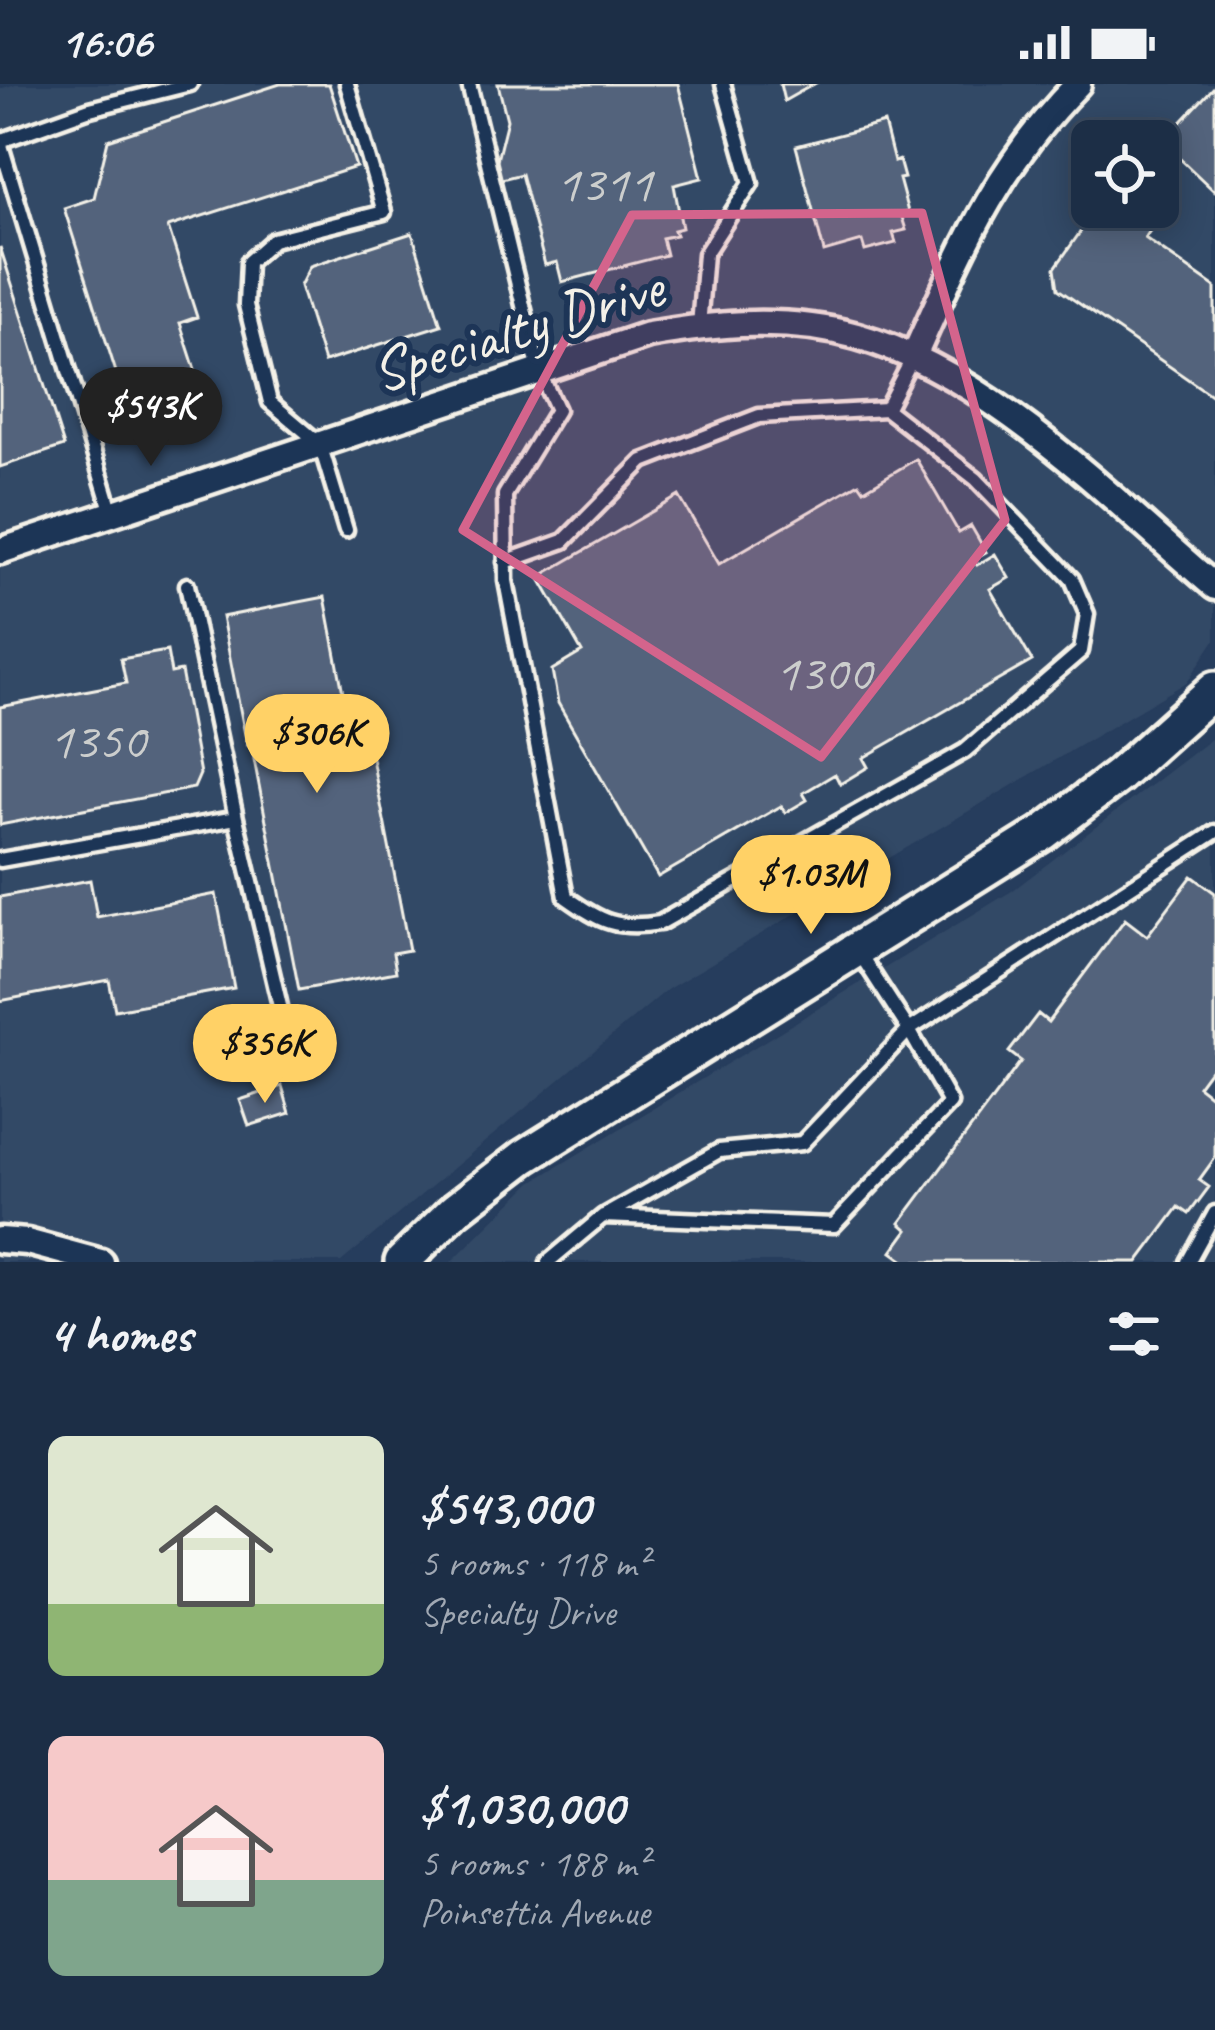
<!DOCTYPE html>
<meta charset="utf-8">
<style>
body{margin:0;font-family:Caveat,sans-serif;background:#293a51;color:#f1f3f6;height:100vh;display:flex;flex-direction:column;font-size:45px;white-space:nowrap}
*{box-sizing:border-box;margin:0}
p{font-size:39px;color:#a0a8b3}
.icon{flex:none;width:66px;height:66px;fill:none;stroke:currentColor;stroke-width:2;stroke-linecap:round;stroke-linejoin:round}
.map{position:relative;height:1178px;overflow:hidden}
.side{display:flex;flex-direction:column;background:#1c2e46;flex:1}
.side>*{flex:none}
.fabs{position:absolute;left:1071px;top:36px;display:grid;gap:24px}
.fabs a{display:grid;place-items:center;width:108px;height:108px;border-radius:18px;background:#1c2e46;box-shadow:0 6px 30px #0003,0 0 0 3px #3a4a5f;font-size:60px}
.price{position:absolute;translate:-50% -102px;padding:0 27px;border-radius:42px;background:#ffd166;color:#111;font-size:39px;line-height:78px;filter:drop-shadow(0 3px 6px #0008)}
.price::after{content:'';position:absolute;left:50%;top:72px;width:36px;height:27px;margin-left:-18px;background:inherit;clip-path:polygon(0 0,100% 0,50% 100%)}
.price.current{background:#222;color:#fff}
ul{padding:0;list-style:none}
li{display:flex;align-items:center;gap:36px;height:300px;padding:0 48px}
li span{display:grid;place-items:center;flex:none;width:336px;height:240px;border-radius:18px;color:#555}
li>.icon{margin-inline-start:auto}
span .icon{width:144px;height:144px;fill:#fffc;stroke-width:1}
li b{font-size:51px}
h2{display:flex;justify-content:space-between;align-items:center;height:144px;padding:0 48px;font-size:51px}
.status{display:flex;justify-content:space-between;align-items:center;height:84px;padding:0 60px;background:#1c2e46;direction:ltr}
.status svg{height:33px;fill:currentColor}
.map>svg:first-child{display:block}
.built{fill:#334966;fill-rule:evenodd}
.building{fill:#52647b;stroke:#f4f1e8;stroke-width:3}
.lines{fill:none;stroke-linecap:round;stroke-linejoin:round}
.lane-casing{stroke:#f4f1e8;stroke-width:21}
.street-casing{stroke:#f4f1e8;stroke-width:33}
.secondary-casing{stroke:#f4f1e8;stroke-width:42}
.lane{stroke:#1d3557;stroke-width:12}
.street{stroke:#1d3557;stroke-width:24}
.secondary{stroke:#1d3557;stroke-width:33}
.marked{fill:#d4648c;fill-opacity:0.2;stroke:#d4648c;stroke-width:9;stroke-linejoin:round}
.labels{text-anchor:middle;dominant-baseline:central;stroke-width:12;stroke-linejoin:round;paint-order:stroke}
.number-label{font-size:54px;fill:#cccecd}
.street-label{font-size:60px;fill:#f4f1e8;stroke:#1d3557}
</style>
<div class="status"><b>16:06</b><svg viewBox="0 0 49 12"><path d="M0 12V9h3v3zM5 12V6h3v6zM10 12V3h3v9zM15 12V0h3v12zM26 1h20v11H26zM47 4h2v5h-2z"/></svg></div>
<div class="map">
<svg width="1215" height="1178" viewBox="0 0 1215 1178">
<rect width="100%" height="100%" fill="#263d5d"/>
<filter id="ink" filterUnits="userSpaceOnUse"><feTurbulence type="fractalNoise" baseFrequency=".00833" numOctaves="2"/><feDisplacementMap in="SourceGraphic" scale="24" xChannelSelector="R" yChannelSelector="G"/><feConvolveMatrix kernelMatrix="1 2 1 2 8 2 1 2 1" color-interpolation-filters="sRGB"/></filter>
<g filter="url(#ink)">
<path class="built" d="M16,0h1199v556l-28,42 -519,307 -327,273h-341v-1173zM1092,57h66v66h-66z
M1215,652v526h-764l81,-80 480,-291z"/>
<path class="building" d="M280,0h49l27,83 -188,60 29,90 -17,6 26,80 -89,29 -4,-11 8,-33 -57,-180 30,-10 14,-58z
M498,0h180l24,94 -28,7 8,43 -8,2 2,5 -14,3 4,17 -104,27 -5,-20 -12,3 -24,-91 -23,6 -3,-12 12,-48z
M780,0h34l-30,17z
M1215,2v104l-1,1 -43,-41 -1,-16z
M884,39l10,39 5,-2 5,18 -5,1 9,33 -7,2 5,16 -13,3 3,10 -31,8 -3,-10 -38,11 -28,-106z
M1158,122l6,4 -19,28 70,49v111l-157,-109 -3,-21 43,-61z
M412,149l29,92 -117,37 -24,-76 10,-20z
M0,163l64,199 -64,21z
M916,375l43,74 12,-7 15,26 -13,7 4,6 18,-11 14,24 -19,11 42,72 -169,97 5,9 -28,17 -5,-10 -32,19 4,7 -22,13 -4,-7 -123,71 -100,-174 -6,-33 30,-18 -43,-75 140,-81 40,68 140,-81 5,7z
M325,513l24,128 16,-3 44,228 -16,3 3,19 -97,18 -48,-246 -4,1 -25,-128z
M167,567l4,22 10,-2 19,103 -6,14 -194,37v-118l126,-24 -5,-24z
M1192,792l23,17v170l-17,23 17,13v59l-16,22 10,7 -20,27 -10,-7 -41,55h-232l-14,-10 16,-22 -8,-7 121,-162 -12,-9 29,-38 10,8 77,-103 22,17z
M90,796l7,37 119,-23 18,94 -119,22 -6,-30 -109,21v-104z
M282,1002l8,27 -41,13 -9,-26z"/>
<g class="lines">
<g class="lane-casing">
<path id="lane" d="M469,0l70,287 18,39 -52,85 1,86 60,316c35,25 51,33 94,26l305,-172 116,-100 6,-37 -15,-35 -96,-100 -90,-70 -127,7 -116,45 -79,80 -59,21
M0,57l90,-32 100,-25
M0,58l112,371
M699,242l6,-72 46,-71 -28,-99
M886,325l27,-52
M346,446l-26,-86 -50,-42 -24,-97 2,-43 25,-22 111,-28 -37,-128
M187,501l49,233
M0,776l236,-42 51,218
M604,1132l115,-65 83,-8 107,-113 -51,-79
M548,1178l55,-46 231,9 116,-122 -41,-73 306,-198
M1188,1178l27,-49"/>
</g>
<g class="street-casing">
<path id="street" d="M914,272c48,-106 80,-187 164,-272
M0,467l648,-216c69,-12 140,-18 209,1 133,37 254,163 358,251
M0,1156l27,2 74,20"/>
</g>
<g class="secondary-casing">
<path id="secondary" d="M402,1178l53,-52 69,-53 519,-324 75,-57 97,-87"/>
</g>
<use href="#lane" class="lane"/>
<use href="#street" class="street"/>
<use href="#secondary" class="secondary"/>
</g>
</g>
<path class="marked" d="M922,129l83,307 -184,237 -358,-227 169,-315z"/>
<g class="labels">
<g class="number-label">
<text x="604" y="99">1311</text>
<text x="823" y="588">1300</text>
<text x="97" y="656">1350</text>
</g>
<g class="street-label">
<text transform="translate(517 245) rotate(-17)">Specialty Drive</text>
</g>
</g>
</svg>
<div class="fabs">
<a><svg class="icon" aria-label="locate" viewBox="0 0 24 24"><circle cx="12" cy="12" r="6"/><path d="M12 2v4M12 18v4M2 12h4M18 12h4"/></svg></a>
</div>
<b class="price current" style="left:151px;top:385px">$543K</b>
<b class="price" style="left:317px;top:712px">$306K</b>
<b class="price" style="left:811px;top:853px">$1.03M</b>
<b class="price" style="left:265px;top:1022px">$356K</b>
</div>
<section class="side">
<h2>4 homes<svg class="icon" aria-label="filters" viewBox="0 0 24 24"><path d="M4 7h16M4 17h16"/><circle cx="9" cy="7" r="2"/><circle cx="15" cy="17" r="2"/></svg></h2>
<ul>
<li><span style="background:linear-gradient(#dfe7d0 70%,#8fb573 0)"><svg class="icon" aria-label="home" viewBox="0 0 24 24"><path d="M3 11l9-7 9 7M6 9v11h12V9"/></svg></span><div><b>$543,000</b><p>5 rooms · 118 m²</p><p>Specialty Drive</p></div></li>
<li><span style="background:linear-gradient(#f6c9c9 60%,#7fa58c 0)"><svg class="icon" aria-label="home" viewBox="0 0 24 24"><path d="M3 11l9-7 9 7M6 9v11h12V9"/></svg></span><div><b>$1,030,000</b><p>5 rooms · 188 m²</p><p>Poinsettia Avenue</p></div></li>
</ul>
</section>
